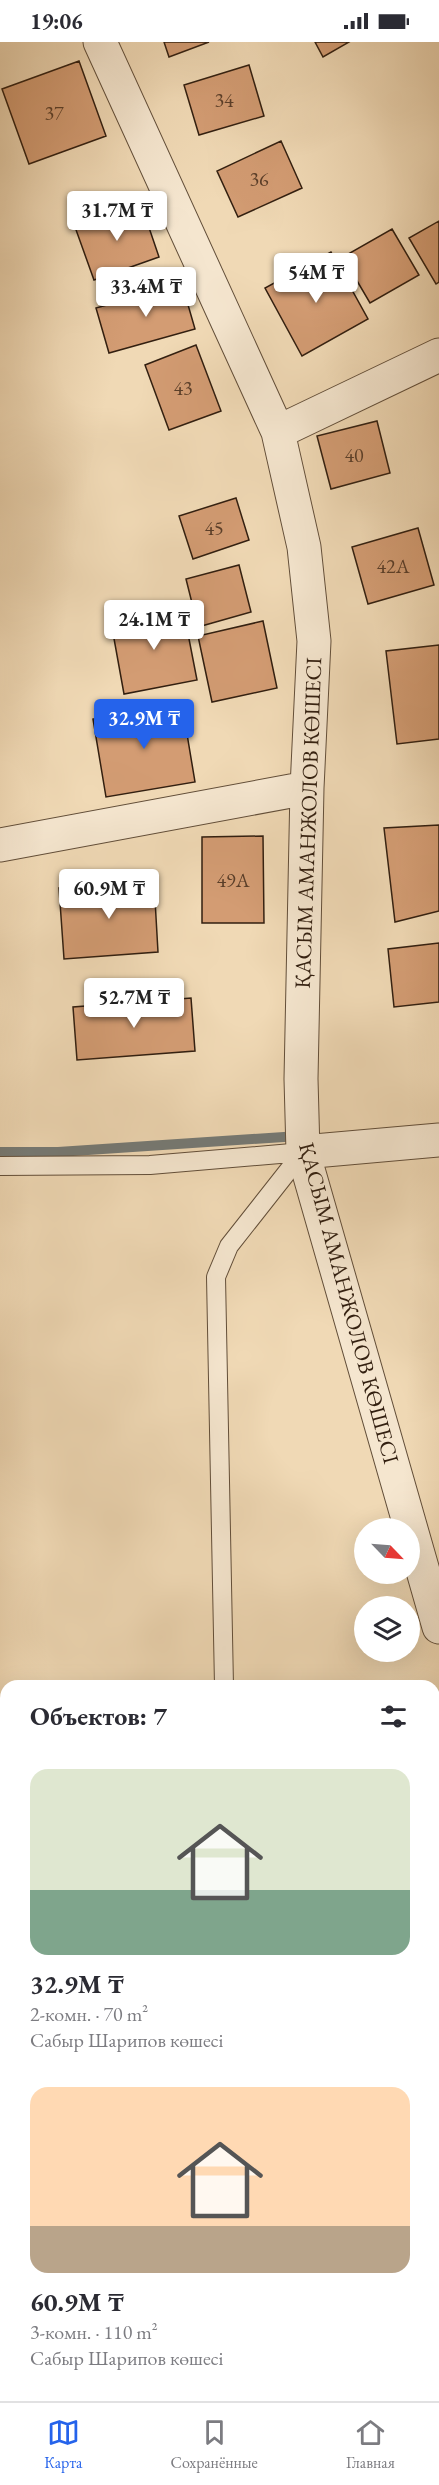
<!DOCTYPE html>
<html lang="ru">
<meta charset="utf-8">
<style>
body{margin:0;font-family:"EB Garamond",serif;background:#f7f7f7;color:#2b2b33;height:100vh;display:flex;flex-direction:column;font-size:22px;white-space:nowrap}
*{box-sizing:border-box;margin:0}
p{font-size:20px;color:#7c7c81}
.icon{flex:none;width:33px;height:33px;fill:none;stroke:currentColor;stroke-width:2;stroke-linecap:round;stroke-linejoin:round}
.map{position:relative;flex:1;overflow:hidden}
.drawer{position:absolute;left:0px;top:1638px;width:440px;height:722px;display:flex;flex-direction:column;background:#fff;border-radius:18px 18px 0 0;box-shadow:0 6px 24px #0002}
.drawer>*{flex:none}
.needle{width:39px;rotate:115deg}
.tools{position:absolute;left:354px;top:1476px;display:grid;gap:12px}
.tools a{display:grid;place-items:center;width:66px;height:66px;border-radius:50%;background:#fff;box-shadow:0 6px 24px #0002;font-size:30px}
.price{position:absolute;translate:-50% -51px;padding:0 14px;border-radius:6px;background:#fff;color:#222;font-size:20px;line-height:39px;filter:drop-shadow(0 2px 3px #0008)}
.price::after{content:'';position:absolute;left:50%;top:36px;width:18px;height:14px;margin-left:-9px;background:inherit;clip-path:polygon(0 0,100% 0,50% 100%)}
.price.selected{background:#2563eb;color:#fff}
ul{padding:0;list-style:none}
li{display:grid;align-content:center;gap:12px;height:318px;padding:0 30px}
li span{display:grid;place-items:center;height:186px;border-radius:18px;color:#555}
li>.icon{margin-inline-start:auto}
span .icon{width:108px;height:108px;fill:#fffc;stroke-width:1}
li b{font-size:26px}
h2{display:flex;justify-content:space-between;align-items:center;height:72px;padding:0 30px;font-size:26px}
.status{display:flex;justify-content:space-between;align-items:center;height:42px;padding:0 30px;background:#fff;direction:ltr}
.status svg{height:16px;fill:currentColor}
.tabs{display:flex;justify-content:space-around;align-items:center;height:84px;border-top:2px solid #e1e1e2;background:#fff;font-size:16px;color:#7c7c81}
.tabs a{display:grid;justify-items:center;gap:3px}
.tabs .selected{color:#2563eb}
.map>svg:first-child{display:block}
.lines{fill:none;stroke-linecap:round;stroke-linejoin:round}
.stream{stroke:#757a76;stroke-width:10}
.building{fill:#d39c73;stroke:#321f10;stroke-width:1.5}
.lane-casing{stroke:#624e39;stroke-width:20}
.street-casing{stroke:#624e39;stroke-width:35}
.lane{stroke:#f5e6cf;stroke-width:18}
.street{stroke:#f5e6cf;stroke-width:33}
.labels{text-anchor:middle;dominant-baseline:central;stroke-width:5;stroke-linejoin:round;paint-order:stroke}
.number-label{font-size:20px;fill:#5a3e29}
.street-label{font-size:22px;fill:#321f10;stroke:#f5e6cf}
</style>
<div class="status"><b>19:06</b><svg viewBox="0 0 49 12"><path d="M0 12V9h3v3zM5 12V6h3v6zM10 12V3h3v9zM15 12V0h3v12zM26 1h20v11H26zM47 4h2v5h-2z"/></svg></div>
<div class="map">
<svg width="439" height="2359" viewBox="0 0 439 2359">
<rect width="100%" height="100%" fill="#f0d9b5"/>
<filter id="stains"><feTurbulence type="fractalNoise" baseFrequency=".00333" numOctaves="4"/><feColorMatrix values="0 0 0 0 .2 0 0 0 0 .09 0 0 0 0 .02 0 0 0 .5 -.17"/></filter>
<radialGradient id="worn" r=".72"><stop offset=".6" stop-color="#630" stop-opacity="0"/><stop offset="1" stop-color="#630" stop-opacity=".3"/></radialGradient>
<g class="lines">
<path class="stream" d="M0,1110h58l241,-16"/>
</g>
<path class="building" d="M164,0h45l-40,15z
M315,0h34l-26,15z
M79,19l27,75 -77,28 -27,-75z
M249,23l15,51 -65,19 -15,-50z
M281,99l21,47 -64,29 -21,-46z
M141,162l18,53 -65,23 -19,-53z
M439,179v61l-3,2 -27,-46z
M392,187l27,46 -49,28 -27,-46z
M331,210l37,67 -66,37 -37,-68z
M182,242l13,45 -86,24 -13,-45z
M196,303l25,66 -52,19 -24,-65z
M377,379l13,52 -59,16 -14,-53z
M236,456l13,42 -56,19 -14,-43z
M418,486l16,57 -66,19 -16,-57z
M239,523l12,47 -53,15 -12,-48z
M183,566l14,72 -73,14 -13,-72z
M263,579l14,67 -65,14 -14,-66z
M439,603v94l-42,5 -11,-93z
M182,662l13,78 -89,15 -13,-78z
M439,783v86l-44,11 -11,-94z
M263,794l1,87h-62v-86z
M154,840l4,70 -94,7 -5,-71z
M439,901v59l-45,5 -6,-58z
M191,956l4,53 -118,9 -4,-53z
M0,2036h6v66h-6z"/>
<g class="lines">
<g class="lane-casing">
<path id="lane" d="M0,1124l150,-1 153,-13
M224,1644l-8,-409 13,-31 74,-94
M0,1887l6,-1
M0,2206l6,1"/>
</g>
<g class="street-casing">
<path id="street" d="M100,0l178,390 26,115 10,94 -7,147 -6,291 2,73 136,475
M278,390l161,-77
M0,803l307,-57
M303,1110l136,-12"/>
</g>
<use href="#lane" class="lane"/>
<use href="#street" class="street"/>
</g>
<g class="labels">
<g class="number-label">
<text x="224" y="58">34</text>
<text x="54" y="71">37</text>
<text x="259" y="137">36</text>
<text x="183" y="346">43</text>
<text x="354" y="413">40</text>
<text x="214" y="486">45</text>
<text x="393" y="524">42А</text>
<text x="233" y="838">49А</text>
</g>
<g class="street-label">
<text transform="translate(308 781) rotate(-88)">ҚАСЫМ АМАНЖОЛОВ КӨШЕСІ</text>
<text transform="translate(349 1261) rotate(75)">ҚАСЫМ АМАНЖОЛОВ КӨШЕСІ</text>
</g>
</g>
<rect width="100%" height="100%" filter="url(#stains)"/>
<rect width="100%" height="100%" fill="url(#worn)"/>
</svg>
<div class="tools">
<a><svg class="needle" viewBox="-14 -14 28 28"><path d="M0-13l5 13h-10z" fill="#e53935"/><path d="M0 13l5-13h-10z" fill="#7c7c81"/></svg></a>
<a><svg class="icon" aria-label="layers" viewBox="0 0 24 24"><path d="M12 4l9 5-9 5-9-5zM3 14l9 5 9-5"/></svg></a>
</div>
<b class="price" style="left:117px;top:200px">31.7M ₸</b>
<b class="price" style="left:316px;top:262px">54M ₸</b>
<b class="price" style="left:146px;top:276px">33.4M ₸</b>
<b class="price" style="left:154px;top:609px">24.1M ₸</b>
<b class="price selected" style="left:144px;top:708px">32.9M ₸</b>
<b class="price" style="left:109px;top:878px">60.9M ₸</b>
<b class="price" style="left:134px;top:987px">52.7M ₸</b>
<section class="drawer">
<h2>Объектов: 7<svg class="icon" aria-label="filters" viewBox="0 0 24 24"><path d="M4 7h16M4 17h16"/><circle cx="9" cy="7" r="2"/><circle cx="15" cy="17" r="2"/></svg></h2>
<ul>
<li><span style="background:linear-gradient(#dfe7d0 65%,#7fa58c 0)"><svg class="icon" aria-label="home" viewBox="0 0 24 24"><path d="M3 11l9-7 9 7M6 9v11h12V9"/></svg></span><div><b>32.9M ₸</b><p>2-комн. · 70 m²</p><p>Сабыр Шарипов көшесі</p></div></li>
<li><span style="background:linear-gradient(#ffd9b3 75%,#b9a48a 0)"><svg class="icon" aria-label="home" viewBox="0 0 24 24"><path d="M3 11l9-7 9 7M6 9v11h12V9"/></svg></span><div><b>60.9M ₸</b><p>3-комн. · 110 m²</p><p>Сабыр Шарипов көшесі</p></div></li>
</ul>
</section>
</div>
<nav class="tabs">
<a class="selected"><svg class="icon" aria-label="map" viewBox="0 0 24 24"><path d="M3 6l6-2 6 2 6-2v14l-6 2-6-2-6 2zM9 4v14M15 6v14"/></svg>Карта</a>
<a><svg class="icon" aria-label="saved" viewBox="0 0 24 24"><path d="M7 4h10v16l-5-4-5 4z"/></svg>Сохранённые</a>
<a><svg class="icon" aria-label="home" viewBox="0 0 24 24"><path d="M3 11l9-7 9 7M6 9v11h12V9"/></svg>Главная</a>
</nav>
